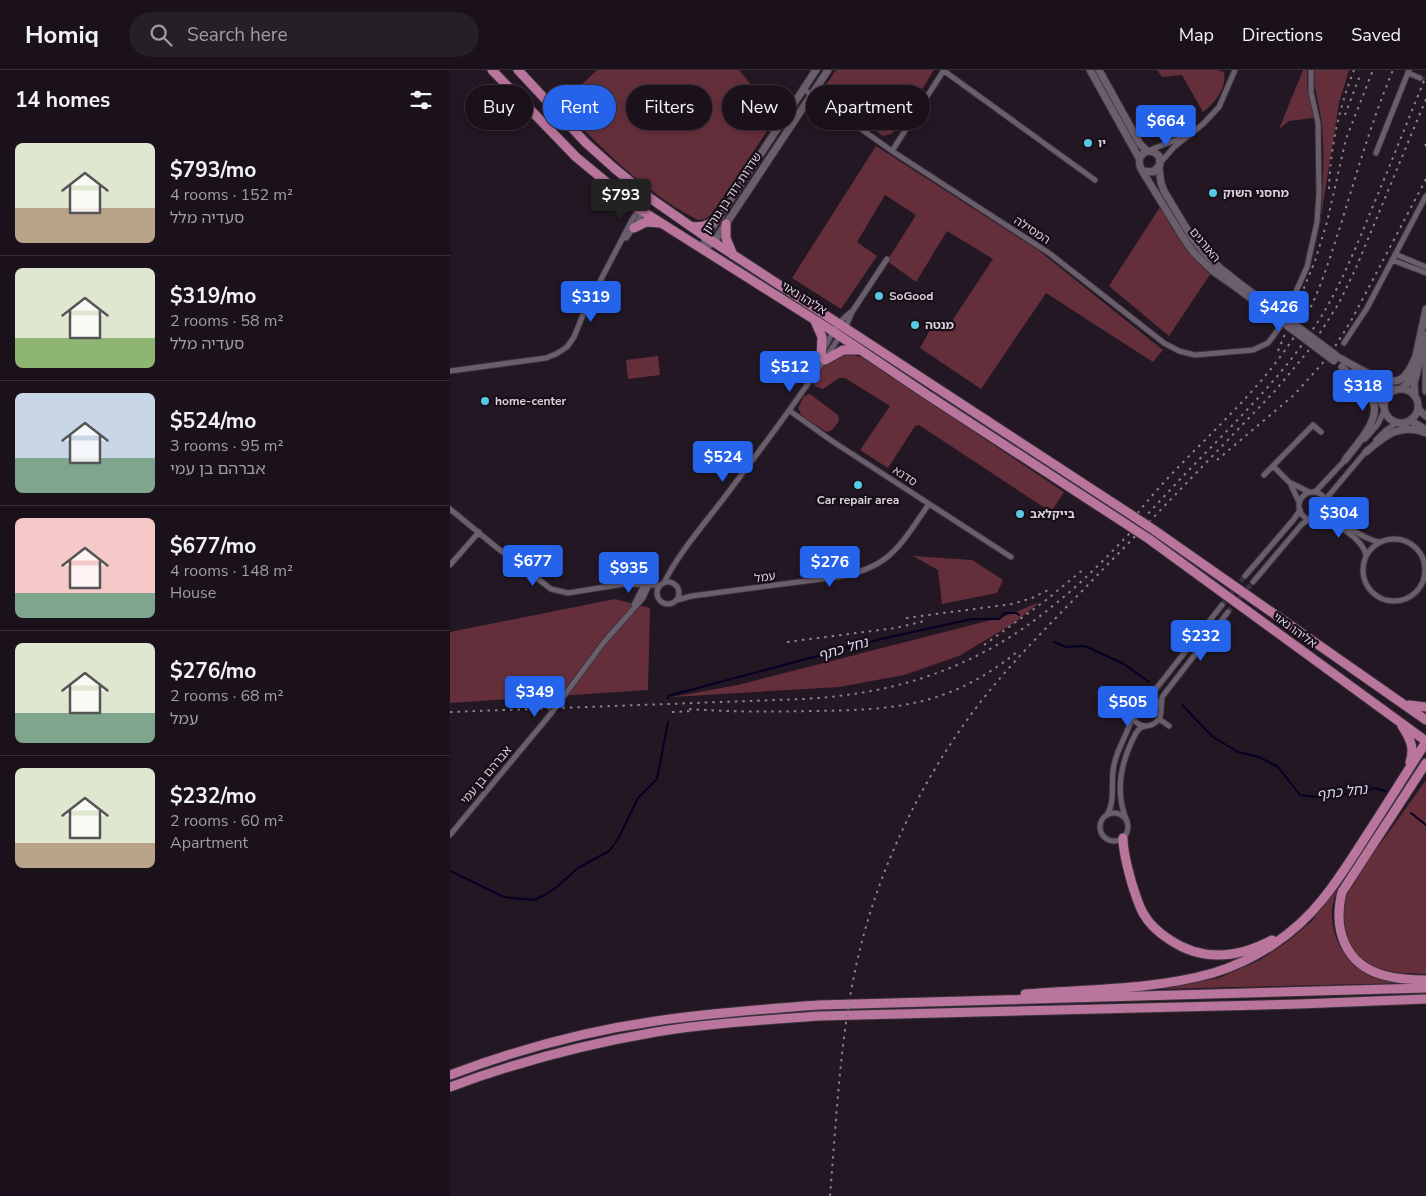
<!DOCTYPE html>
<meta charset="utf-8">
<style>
body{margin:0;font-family:"Nunito Sans","Noto Sans Hebrew",sans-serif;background:#271f27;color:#f1f3f6;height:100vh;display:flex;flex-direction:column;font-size:19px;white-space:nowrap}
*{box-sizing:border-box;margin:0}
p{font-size:16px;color:#9f9da2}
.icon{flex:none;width:28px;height:28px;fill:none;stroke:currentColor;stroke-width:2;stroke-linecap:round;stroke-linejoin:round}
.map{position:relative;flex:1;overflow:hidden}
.side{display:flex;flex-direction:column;background:#1a111a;width:450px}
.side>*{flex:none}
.top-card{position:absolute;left:15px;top:15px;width:475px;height:45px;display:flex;gap:10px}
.price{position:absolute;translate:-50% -42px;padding:0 11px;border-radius:5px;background:#2563eb;color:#fff;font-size:16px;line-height:32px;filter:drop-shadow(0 1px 2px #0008)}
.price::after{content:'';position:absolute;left:50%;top:30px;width:15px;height:11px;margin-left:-8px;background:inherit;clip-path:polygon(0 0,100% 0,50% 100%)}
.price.active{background:#222;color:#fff}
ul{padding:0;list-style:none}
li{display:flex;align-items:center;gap:15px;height:125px;padding:0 15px}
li+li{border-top:1px solid #383139}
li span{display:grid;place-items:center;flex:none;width:140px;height:100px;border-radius:8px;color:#555}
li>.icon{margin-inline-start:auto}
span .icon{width:60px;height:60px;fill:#fffc;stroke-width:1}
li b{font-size:21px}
h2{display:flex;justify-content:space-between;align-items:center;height:60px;padding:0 15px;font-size:21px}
.tag{padding:0 18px;border-radius:22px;background:#1a111a;box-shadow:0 2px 8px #0003,0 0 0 1px #383139;font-size:18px;line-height:45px}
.tag.active{background:#2563eb;color:#fff}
header{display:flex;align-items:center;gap:30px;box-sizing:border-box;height:70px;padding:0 25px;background:#1a111a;border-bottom:1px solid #383139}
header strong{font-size:24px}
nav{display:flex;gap:28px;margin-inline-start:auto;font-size:18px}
.search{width:350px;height:45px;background:#271f27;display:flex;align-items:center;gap:12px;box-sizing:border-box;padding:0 18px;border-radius:28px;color:#9f9da2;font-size:19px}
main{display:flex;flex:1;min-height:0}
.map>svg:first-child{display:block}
.green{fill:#642f3b}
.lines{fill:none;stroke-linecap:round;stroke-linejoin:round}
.stream{stroke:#060124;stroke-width:2}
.street-tunnel{stroke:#3d333e;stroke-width:5;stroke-dasharray:5 2.5;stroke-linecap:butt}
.street-casing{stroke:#383139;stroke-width:7}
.secondary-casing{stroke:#383139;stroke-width:9}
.highway-casing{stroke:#383139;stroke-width:11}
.street{stroke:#6b5e6c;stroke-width:5}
.secondary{stroke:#6b5e6c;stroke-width:7}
.highway{stroke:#b9759b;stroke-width:9}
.rail{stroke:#8a818b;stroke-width:2;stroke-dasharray:2.5 5;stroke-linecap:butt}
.secondary-bridge-casing{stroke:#383139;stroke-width:9;stroke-linecap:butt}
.highway-bridge-casing{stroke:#383139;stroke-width:11;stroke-linecap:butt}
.secondary-bridge{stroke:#6b5e6c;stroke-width:7}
.highway-bridge{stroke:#b9759b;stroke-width:9}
.poi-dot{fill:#58c9e3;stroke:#180e19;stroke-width:2}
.labels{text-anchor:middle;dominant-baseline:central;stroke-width:4.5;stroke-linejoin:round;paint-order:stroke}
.poi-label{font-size:12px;font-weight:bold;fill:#d8d1d9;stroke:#180e19;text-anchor:start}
.street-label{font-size:12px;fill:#d8d1d9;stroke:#180e19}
.water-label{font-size:14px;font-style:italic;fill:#d8dbf1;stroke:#180e19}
</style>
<header>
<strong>Homiq</strong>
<div class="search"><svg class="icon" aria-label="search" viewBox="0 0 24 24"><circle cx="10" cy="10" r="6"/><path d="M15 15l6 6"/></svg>Search here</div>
<nav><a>Map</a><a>Directions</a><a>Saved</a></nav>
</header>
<main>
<section class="side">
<h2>14 homes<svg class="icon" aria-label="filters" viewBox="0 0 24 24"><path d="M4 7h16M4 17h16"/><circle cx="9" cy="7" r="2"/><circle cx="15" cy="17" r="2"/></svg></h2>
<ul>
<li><span style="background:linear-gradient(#dfe7d0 65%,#b9a48a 0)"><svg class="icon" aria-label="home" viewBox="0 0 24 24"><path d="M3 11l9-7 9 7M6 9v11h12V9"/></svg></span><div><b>$793/mo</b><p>4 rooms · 152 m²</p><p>סעדיה מלל</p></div></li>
<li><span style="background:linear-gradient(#dfe7d0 70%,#8fb573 0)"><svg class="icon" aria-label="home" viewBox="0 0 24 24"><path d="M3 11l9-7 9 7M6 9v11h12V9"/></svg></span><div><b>$319/mo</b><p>2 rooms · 58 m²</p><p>סעדיה מלל</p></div></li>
<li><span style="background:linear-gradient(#c9d6e8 65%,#7fa58c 0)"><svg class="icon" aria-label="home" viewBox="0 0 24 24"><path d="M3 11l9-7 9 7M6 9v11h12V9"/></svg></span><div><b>$524/mo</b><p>3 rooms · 95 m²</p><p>אברהם בן עמי</p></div></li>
<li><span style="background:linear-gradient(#f6c9c9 75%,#7fa58c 0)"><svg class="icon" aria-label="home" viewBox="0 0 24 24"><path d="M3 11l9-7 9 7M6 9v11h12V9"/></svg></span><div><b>$677/mo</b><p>4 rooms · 148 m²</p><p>House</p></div></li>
<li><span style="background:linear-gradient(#dfe7d0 70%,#7fa58c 0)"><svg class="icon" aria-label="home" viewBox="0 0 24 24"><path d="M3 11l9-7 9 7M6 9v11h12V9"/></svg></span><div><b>$276/mo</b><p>2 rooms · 68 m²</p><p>עמל</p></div></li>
<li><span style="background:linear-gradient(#dfe7d0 75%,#b9a48a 0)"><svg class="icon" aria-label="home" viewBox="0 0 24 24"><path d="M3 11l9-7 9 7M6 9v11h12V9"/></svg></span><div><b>$232/mo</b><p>2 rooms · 60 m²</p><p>Apartment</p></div></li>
</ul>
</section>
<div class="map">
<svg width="976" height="1126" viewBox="0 0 976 1126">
<rect width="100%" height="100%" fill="#221723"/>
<path class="green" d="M147,0h142l38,46 -65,98 -7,5 -7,1c-54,-27 -96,-73 -139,-114z
M386,0h98l-36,58 -7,6 -8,2 -58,-44v-6z
M707,0h60l7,2c3,16 -9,31 -21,40l-21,-37 -20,2z
M853,0h4v17l8,27 -2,4 -24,3 -10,8z
M864,0h35l-10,33 -20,126c4,-35 6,-70 3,-105 -2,-19 -9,-35 -8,-54z
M426,76l162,104 125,100 -10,12 -107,-69 -65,96 -61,-41 15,-27 13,6 45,-68 -46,-28 -31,51 -29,-21 29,-46 -31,-20 -28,47 20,14 -36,53 -49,-31z
M710,137c14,23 28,51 51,66l-42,63 -60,-50z
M395,284l17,3 202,135 -13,20 -132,-87 -4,1 -27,42 -28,-18 30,-44 -45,-28h-6l-16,11 -8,-3 -2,-5c6,-15 17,-22 32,-27z
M208,286l2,19 -32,4 -2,-19z
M360,324l28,21 1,6 -7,9 -4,2 -3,-1 -23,-15 -4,-8 6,-12z
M463,486l59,4 31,20 -6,13 -55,11 -4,-34z
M165,529l35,9 -2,82 -198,13v-71z
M590,532l-26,21 -55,33 -55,19 -65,12 -167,10 66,-12 265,-68z
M976,710v194c-14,-1 -29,0 -42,-4 -40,-12 -49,-49 -34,-84z
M887,819c-2,9 -6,18 -5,27 0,28 21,57 49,63 9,2 20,3 30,4l-253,6 61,-11 41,-18 27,-18 24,-20z"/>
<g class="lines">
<path class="stream" d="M604,572l12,5 19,-1 39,18 25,18
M218,628v-2l213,-57 91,-20h27l6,-6h12l2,2
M732,635l31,32 25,15 21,5 19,10 22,28 18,2 46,-5 10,-4 12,3
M961,743l15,12
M0,801l54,26 30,3 11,-5 13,-9 20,-18 31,-17 9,-12 20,-41 19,-19 11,-57"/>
<path class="street-tunnel" d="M970,8l6,3
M772,535l23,-29
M778,542l25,-30"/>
<g class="street-casing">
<path id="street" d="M494,1l151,109
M958,3l12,5
M353,19l23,15 66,47 157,102 115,90 15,8 16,4 58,-5 15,-7 12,-16 27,-60 10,-45 2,-29 -1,-70 -7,-31v-22
M700,80l31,-12
M442,81l52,-81
M926,83l33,-83
M711,92l13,-15 29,-23 16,-17 16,-37
M176,168l11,-15 12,-22
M945,184l31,13
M942,190l34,13
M395,259l7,-17 35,-53
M894,273l23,-35 59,-112
M0,301l96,-13 10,-4 11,-7 7,-10 11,-27 47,-90 7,-11 11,-11
M363,304c8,-19 21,-51 38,-62
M340,341l42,30 179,116
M915,369l13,-15 6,-13
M926,370l10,-10 11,-7
M823,396l16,16 20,10
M814,405l49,-50 8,7
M841,415l8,17
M865,422l32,-34
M849 436a14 14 0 1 1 28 0a14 14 0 1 1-28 0Z
M875,430l42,-50
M877,437c9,13 36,32 52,35
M0,439l46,38 55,42 17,4 56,-9 36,1
M870,447c15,5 43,22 46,38
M913 500a31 31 0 1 1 62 0a31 31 0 1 1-62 0Z
M0,495l29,-33
M795,506l49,-57 6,-9
M207 523a11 11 0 1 1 22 0a11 11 0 1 1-22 0Z
M803,512l49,-58 8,-5
M214,513c13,-28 41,-60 60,-85 40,-53 80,-106 116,-162
M227,530l15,-4 145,-19c54,-9 63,-32 92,-73
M184,535l10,-20
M694,625l7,-2 4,-3 67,-85
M681 641a15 15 0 1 1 30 0a15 15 0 1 1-30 0Z
M711,639l1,-12 66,-85
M709,649l10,7
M650 757a14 14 0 1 1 28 0a14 14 0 1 1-28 0Z
M657,745c9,-15 3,-33 7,-50 3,-17 14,-31 18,-48
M677,751c-13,-30 -6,-60 9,-88l4,-5 6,-2
M0,765l99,-119 55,-74 39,-44 6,-13"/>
</g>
<g class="secondary-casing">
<path id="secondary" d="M640,0l49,88
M649,0l41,74 7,7
M709,98l2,15 3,8 27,45 11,14 18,18 19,15
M694,101l9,1 7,-7 -1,-9c-11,-11 -24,-1 -18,13l43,70 10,14 20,19 23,16
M253,179l11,-7 114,-172
M253,179l3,-12 110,-167
M976,285v36
M890,288c13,7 48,30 61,21 8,-5 11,-15 15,-23
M965,290l11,-51
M892,297c8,9 26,24 31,35 8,18 -18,44 -28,58
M905,299c12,10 24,20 41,21
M907,308l20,16 6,11
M934 336a17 17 0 1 1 34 0a17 17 0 1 1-34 0Z
M951,319l6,-5 5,-14
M965,326l-1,-12 12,-49
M968,337l2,4 6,5
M960,350l16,10
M916,382c18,-16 35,-30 60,-19"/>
</g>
<g class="highway-casing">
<path id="highway" d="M42,0l84,87 63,52 195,123 92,62 197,128
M68,0l68,73 28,25 36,30 56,39 424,277
M276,154v14l7,17
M240,156c12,3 22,-2 30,-11
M184,158l12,-6 14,1
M365,251l7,16 -1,20
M375,290l18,-10h16
M704,460l272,190
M699,469l277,202
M959,635l17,2
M952,656c8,12 13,22 8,36
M976,693l-84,129c-9,36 2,72 41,83 14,4 29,5 43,5
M673,768c0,16 5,31 9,46 3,9 6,20 11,29 6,11 16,20 27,27 33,22 68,18 102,0
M575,924c60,-5 129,-4 188,-21 41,-12 82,-39 109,-73 15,-18 28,-39 41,-59 21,-32 42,-66 63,-99
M0,1005c66,-25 136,-44 206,-54 54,-8 108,-12 163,-16l607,-17
M0,1017c67,-25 136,-43 206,-55 54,-9 109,-12 163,-16l480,-12 127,-5"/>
</g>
<use href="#street" class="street"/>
<use href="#secondary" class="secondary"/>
<use href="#highway" class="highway"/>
<path class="rail" d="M895,45l16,-42
M975,76l1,-2
M879,119c1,-41 10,-81 25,-119
M828,281l37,-90 12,-39 19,-83 27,-69
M767,390l77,-65 35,-39 22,-35 75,-142
M683,449c51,-67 122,-117 166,-190 20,-33 30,-69 42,-105 16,-52 31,-104 52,-154
M456,548l106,-14 20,-6 20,-10
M337,572l108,-14 30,-7
M534,575l61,-44 40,-33
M239,639c41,3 80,3 121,2 85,-1 138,-4 207,-59
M0,642l353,-13c93,-5 173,-31 246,-90 51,-40 94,-91 139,-138 48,-50 100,-99 136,-159 20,-34 34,-70 49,-106 18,-43 35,-86 53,-130
M222,642l22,-1
M380,1126c7,-82 10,-166 30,-247 20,-81 58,-161 107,-229 41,-57 93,-105 141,-156 56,-57 111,-115 166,-172l35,-42 30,-47 17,-35 70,-169"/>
<g class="secondary-bridge-casing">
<path id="secondary-bridge" d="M789,213l98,73
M787,218l97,73"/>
</g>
<g class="highway-bridge-casing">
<path id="highway-bridge" d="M680,444l24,16
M673,452l26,17"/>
</g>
<use href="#secondary-bridge" class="secondary-bridge"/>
<use href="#highway-bridge" class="highway-bridge"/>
</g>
<g class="poi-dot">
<circle cx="638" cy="73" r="5"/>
<circle cx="763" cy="123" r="5"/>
<circle cx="429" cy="226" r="5"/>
<circle cx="465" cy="255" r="5"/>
<circle cx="35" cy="331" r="5"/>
<circle cx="408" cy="415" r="5"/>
<circle cx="570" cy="444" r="5"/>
</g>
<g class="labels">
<g class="poi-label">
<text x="648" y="73">יו</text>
<text x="773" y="123">מחסני השוק</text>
<text x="439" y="226">SoGood</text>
<text x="475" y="255">מנטה</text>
<text x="45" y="331">home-center</text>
<text x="408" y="430" text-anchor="middle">Car repair area</text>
<text x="580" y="444">בייקלאב</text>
</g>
<g class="street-label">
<text transform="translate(282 123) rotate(-56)">שדרות דוד בן גוריון</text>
<text transform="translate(582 160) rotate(33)">המסילה</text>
<text transform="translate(755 175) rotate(50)">האורגים</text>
<text transform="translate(354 228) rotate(32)">אליהו נאוי</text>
<text transform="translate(455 406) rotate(33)">סדנא</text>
<text transform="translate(315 507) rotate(-8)">עמל</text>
<text transform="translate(845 560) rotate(36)">אליהו נאוי</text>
<text transform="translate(36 705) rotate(-50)">אברהם בן עמי</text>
</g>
<g class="water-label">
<text transform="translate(393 579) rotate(-16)">נחל כתף</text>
<text transform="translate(892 722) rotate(-7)">נחל כתף</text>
</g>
</g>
</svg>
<b class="price" style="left:716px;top:77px">$664</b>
<b class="price active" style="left:171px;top:151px">$793</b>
<b class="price" style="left:141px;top:253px">$319</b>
<b class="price" style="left:829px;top:263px">$426</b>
<b class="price" style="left:340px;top:323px">$512</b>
<b class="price" style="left:913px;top:342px">$318</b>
<b class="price" style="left:273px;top:413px">$524</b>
<b class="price" style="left:889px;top:469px">$304</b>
<b class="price" style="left:83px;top:517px">$677</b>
<b class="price" style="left:380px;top:518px">$276</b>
<b class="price" style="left:179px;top:524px">$935</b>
<b class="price" style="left:751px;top:592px">$232</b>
<b class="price" style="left:85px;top:648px">$349</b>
<b class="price" style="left:678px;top:658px">$505</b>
<div class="top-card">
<a class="tag">Buy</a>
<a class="tag active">Rent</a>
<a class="tag">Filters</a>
<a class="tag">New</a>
<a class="tag">Apartment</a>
</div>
</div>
</main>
